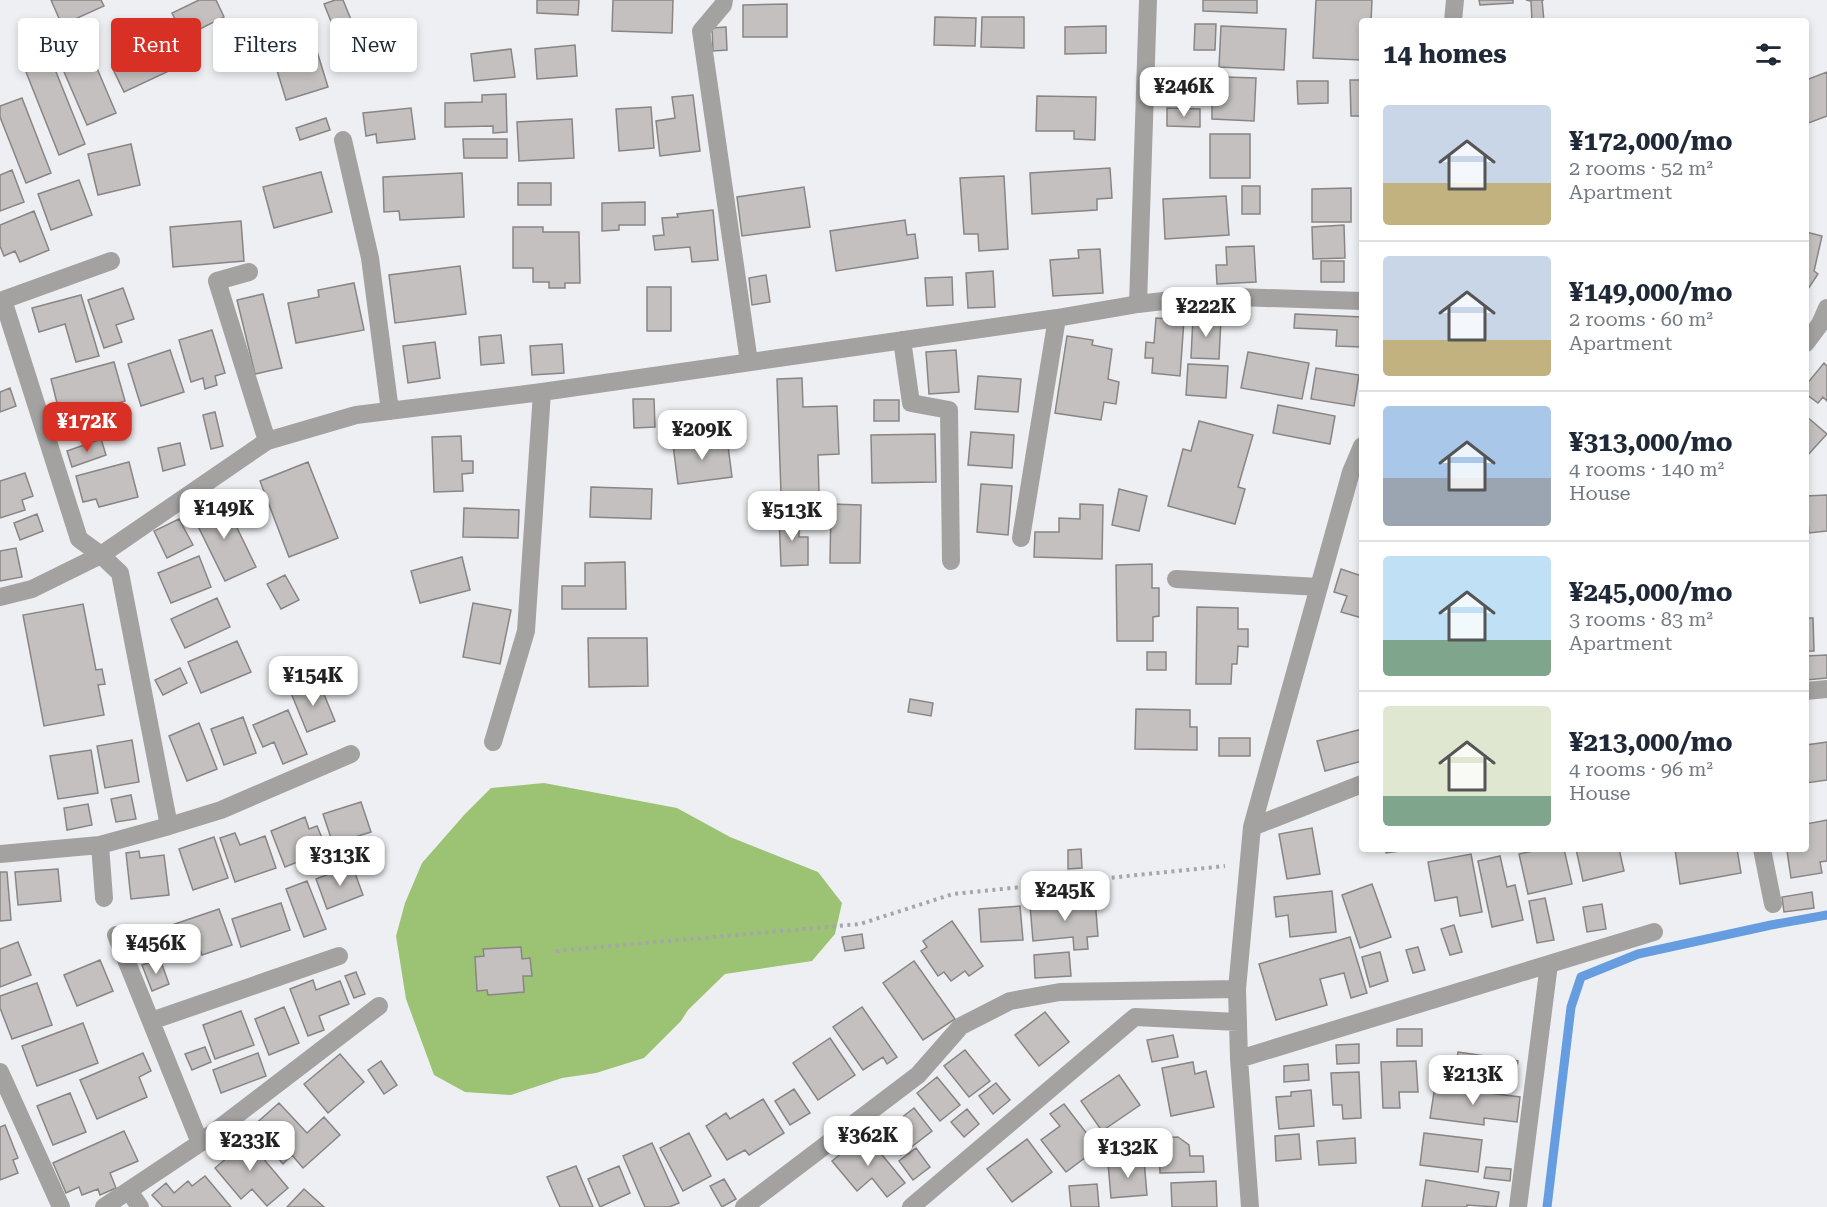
<!DOCTYPE html>
<meta charset="utf-8">
<style>
body{margin:0;font-family:"Roboto Serif",serif;background:#f2f2f3;color:#1f2937;height:100vh;display:flex;flex-direction:column;font-size:22px;white-space:nowrap}
*{box-sizing:border-box;margin:0}
p{font-size:20px;color:#747a83}
.icon{flex:none;width:33px;height:33px;fill:none;stroke:currentColor;stroke-width:2;stroke-linecap:round;stroke-linejoin:round}
.map{position:relative;flex:1;overflow:hidden}
.panel{position:absolute;left:1359px;top:18px;width:450px;height:834px;display:flex;flex-direction:column;background:#fff;border-radius:6px;box-shadow:0 3px 9px #0003}
.panel>*{flex:none}
.banner{position:absolute;left:18px;top:18px;width:570px;height:54px;display:flex;gap:12px}
.price{position:absolute;translate:-50% -51px;padding:0 14px;border-radius:12px;background:#fff;color:#222;font-size:20px;line-height:39px;filter:drop-shadow(0 2px 3px #0008)}
.price::after{content:'';position:absolute;left:50%;top:36px;width:18px;height:14px;margin-left:-9px;background:inherit;clip-path:polygon(0 0,100% 0,50% 100%)}
.price.active{background:#d93025;color:#fff}
ul{padding:0;list-style:none}
li{display:flex;align-items:center;gap:18px;height:150px;padding:0 24px}
li+li{border-top:2px solid #e0e1e3}
li span{display:grid;place-items:center;flex:none;width:168px;height:120px;border-radius:6px;color:#555}
li>.icon{margin-inline-start:auto}
span .icon{width:72px;height:72px;fill:#fffc;stroke-width:1}
li b{font-size:26px}
h2{display:flex;justify-content:space-between;align-items:center;height:72px;padding:0 24px;font-size:26px}
.pill{padding:0 21px;border-radius:6px;background:#fff;box-shadow:0 3px 9px #0003;font-size:21px;line-height:54px}
.pill.active{background:#d93025;color:#fff}
.map>svg:first-child{display:block}
.forest{fill:#9cc373}
.lines{fill:none;stroke-linecap:round;stroke-linejoin:round}
.stream{stroke:#659de0;stroke-width:9}
.building{fill:#c4c0c0;stroke:#898585;stroke-width:1.5}
.path{stroke:#a5a6a8;stroke-width:4;stroke-dasharray:3 4.5;stroke-linecap:butt}
.minor{stroke:#a3a2a1;stroke-width:18}
</style>
<div class="map">
<svg width="1827" height="1207" viewBox="0 0 1827 1207">
<rect width="100%" height="100%" fill="#eeeff2"/>
<path class="forest" d="M544,783l133,25 53,29 88,35 24,31 -7,31 -23,27 -87,13 -37,36 -7,11 -37,37 -48,15 -34,5 -51,17 -46,-3 -31,-17 -28,-76 -10,-63 9,-33 17,-40 43,-49 26,-26z"/>
<g class="lines">
<path class="stream" d="M1547,1207l24,-200 10,-30 57,-23 133,-29 56,-10"/>
</g>
<path class="building" d="M51,0h50l3,6 -42,19z
M199,0h17l8,17 -40,20 -12,-24z
M335,0h8l16,39 -18,7 -17,-42z
M537,0h42l-1,15 -41,-2z
M613,0h60l-1,33 -60,-2z
M1203,0h54v13l-54,-2z
M1316,0h56l-1,21h-9v39l-49,-2z
M1479,0h34v3l-33,2z
M1542,0l2,21h-12l-1,-20 -5,-1h18z
M787,4v33h-44v-32z
M935,17l41,1 -1,28 -41,-1z
M982,17h42v31l-43,-1z
M308,22l20,65 -42,13 -20,-66z
M1195,24h21l-1,26h-21z
M1106,26v27l-41,1v-27z
M1221,26l65,3 -2,41 -65,-3z
M726,27l1,23 -14,1 -1,-23z
M249,31l12,15 -20,16 -12,-17z
M173,39l11,25 -60,28 -12,-25z
M87,45l29,68 -29,12 -29,-67z
M575,45l2,31 -40,3 -2,-30z
M511,49l4,28 -41,4 -3,-27z
M52,62l33,82 -26,11 -33,-83z
M1827,72v44l-21,8v-44z
M1193,76l63,2 -2,43 -42,-2v-16l-20,-1z
M1350,80h12v36h-11z
M1297,81h31v22l-30,1z
M506,94l1,38 -14,1v-7l-48,1v-24l37,-1v-7z
M693,95l7,56 -40,5 -4,-35 19,-3 -3,-21z
M1037,96l59,1 -1,43 -21,-1v-8h-38z
M22,98l29,75 -25,10 -26,-66v-11z
M651,107l3,41 -35,3 -3,-42z
M411,108l4,31 -38,4 -1,-9 -10,2 -3,-23z
M1167,108l33,1v18l-33,-1z
M326,118l4,12 -30,10 -4,-12z
M572,119l2,39 -55,3 -2,-39z
M1210,134h40v44h-40z
M463,139h44v19h-43z
M131,144l9,41 -42,10 -10,-41z
M1110,168l2,30 -15,1v11l-65,4 -2,-41z
M12,170l12,32 -24,9v-36z
M321,172l11,40 -58,16 -11,-41z
M462,173l2,44 -64,3 -1,-9 -15,1 -1,-35z
M1004,176l4,73 -29,2 -1,-17h-14l-4,-56z
M79,180l13,35 -41,15 -13,-36z
M518,183h33v22h-33z
M1242,186h18v28h-18z
M804,187l6,40 -68,9 -5,-39z
M1351,188v34h-39v-33z
M1226,196l3,39 -64,4 -2,-40z
M645,202v23h-26v5l-17,1v-28z
M713,210l5,50 -26,2 -2,-15 -35,3 -2,-14 11,-1 -2,-17 16,-1 -1,-3z
M34,211l15,39 -29,12 -5,-11 -11,5 -4,-10v-21z
M905,220l2,15 8,-1 3,24 -82,13 -6,-40z
M241,221l3,40 -71,6 -3,-40z
M1344,225l1,33 -32,1 -1,-32z
M513,227h30v5h36l1,51h-15v5h-16v-6h-16v-14h-20z
M1806,232l16,4 -8,35 4,3 -12,18z
M1254,246l2,36 -39,2 -1,-19h11l-1,-18z
M1100,249l3,44 -50,3 -3,-36 29,-2 -1,-8z
M1321,261h23v21h-23z
M460,266l6,48 -71,9 -6,-48z
M993,271l2,36 -27,1 -2,-35z
M766,275l4,27 -18,3 -3,-27z
M952,277l1,28 -26,1 -2,-28z
M354,283l10,47 -68,13 -8,-40 31,-6 -1,-7z
M647,287h24v44h-24z
M123,288l11,31 -18,6 6,17 -18,6 -16,-48z
M263,294l19,74 -27,6 -18,-74z
M81,295l18,61 -23,6 -11,-38 -26,8 -7,-24z
M1295,314l67,3v30l-26,-1 1,-16 -43,-2z
M1193,317l28,1 -2,41 -28,-1z
M1156,318l28,2 -4,56 -28,-3 1,-15h-8l1,-16 8,1z
M212,330l13,43 -10,3 2,9 -12,4 -2,-11 -12,4 -12,-42z
M501,335l3,28 -23,2 -2,-28z
M1067,336l26,4 -1,5 20,4 -4,30 11,3 -3,22 -12,-2 -3,18 -46,-7z
M435,342l5,36 -32,5 -5,-37z
M562,344l2,29 -32,2 -2,-29z
M170,350l14,42 -43,14 -13,-42z
M956,350l3,42 -30,2 -3,-42z
M1248,352l61,11 -7,36 -61,-11z
M114,362l11,39 -64,18 -10,-40z
M1824,363l3,3v35l-4,-4 -5,6 -12,-9v-9z
M1188,364l40,2 -2,32 -40,-3z
M1316,368l43,7 -5,31 -43,-7z
M978,376l43,3 -3,33 -43,-3z
M802,378l1,29 34,-1 2,48 -21,1 1,37 -38,1 -4,-114z
M10,388l6,18 -16,6v-20z
M633,399h21l1,28 -21,1z
M874,400h25v21h-25z
M1278,405l57,11 -5,28 -57,-11z
M215,412l8,34 -12,3 -8,-34z
M1806,416l21,18 -21,23z
M1199,421l54,14 -15,52 7,2 -10,35 -67,-18 15,-57 8,2z
M971,432l43,3 -2,33 -44,-3z
M935,434l1,48 -64,1 -1,-48z
M461,436l1,25h11v12l-11,1 1,17 -29,1 -2,-55z
M727,438l5,39 -54,7 -5,-39z
M101,439l5,16 -34,12 -5,-16z
M180,443l5,22 -22,6 -5,-23z
M129,462l9,35 -39,10 -3,-8 -13,3 -7,-26z
M308,462l30,76 -49,19 -29,-76z
M25,473l8,23 -11,4 3,10 -25,8v-37z
M981,484l31,2 -4,49 -31,-3z
M591,487l61,2 -1,30 -61,-2z
M1119,489l28,7 -8,35 -27,-6z
M1827,495v36l-18,2 -3,-37z
M223,499l33,68 -31,14 -33,-67z
M831,504l30,1 -1,58h-30z
M1080,504l23,1 -1,54 -68,-2 1,-25h24v-14l21,1z
M464,508l55,2 -1,28 -55,-1z
M37,514l6,17 -23,9 -6,-17z
M779,515h20v22h9v28l-27,1z
M179,519l14,26 -26,13 -13,-27z
M16,548l6,29 -22,4v-30z
M199,556l12,31 -40,16 -13,-30z
M462,557l8,33 -50,13 -9,-32z
M625,562l1,47h-64v-23h23v-23z
M1152,564v24h7v28l-6,1v24h-36l-1,-76z
M1341,569l21,7v42l-21,-6 6,-16 -13,-4z
M285,575l14,25 -18,9 -14,-25z
M217,598l13,29 -45,21 -14,-29z
M473,603l38,7 -11,54 -37,-7z
M83,604l13,66 6,-1 3,15 -7,1 6,30 -60,11 -21,-111z
M1197,607l41,1v21h10v18l-10,-1 -1,18h-5l-1,20h-35z
M1806,618h7l1,33h-8z
M588,638h59l1,48 -59,1z
M237,641l14,31 -50,21 -13,-31z
M1147,652h19v18h-19z
M1827,655v23l-21,2v-24z
M180,668l7,15 -24,12 -8,-15z
M319,682l16,39 -28,11 -16,-39z
M910,699l23,4 -2,13 -23,-4z
M1136,709l54,1v17h7v23l-62,-1z
M288,710l19,44 -24,10 -9,-22 -11,5 -10,-22z
M243,717l13,36 -32,12 -13,-36z
M199,723l18,46 -30,12 -18,-45z
M1362,729v32l-37,10 -8,-30z
M1219,738h31v18h-31z
M132,740l7,42 -34,6 -8,-42z
M1827,742v38l-21,3v-38z
M91,750l7,43 -40,6 -8,-43z
M131,795l5,24 -20,3 -5,-23z
M361,802l10,30 -38,12 -10,-30z
M88,804l4,21 -25,5 -3,-22z
M305,817l4,12 8,-3 10,24 -42,17 -14,-36z
M1827,820v41l-7,1 2,11 -31,5 -4,-27 19,-2v-25z
M1312,828l8,46 -33,5 -8,-45z
M235,833l5,12 25,-9 11,32 -41,14 -15,-44z
M214,837l14,41 -35,12 -14,-41z
M1081,849l1,19 -14,1v-19z
M1385,849h29l-28,4z
M1541,849h23l8,35 -44,10 -9,-40z
M1576,849h43l5,22 -41,10z
M1675,849h62l4,24 -61,11z
M139,851l1,7 24,-3 5,40 -38,4 -5,-46z
M1471,854l11,58 -22,4 -3,-19 -22,4 -7,-39z
M1500,856l7,31 8,-2 8,35 -31,7 -14,-66z
M352,865l11,30 -36,14 -11,-30z
M58,869l3,32 -43,4 -3,-33z
M0,872h7l4,48 -11,1z
M307,881l19,48 -22,8 -18,-48z
M1372,884l19,53 -31,11 -18,-53z
M1332,891l4,41 -46,5 -2,-22 -12,2 -2,-20z
M1812,892l2,16 -30,4 -2,-15z
M1545,898l9,42 -17,3 -8,-42z
M1095,899l3,37 -11,1 1,12 -14,1 -1,-13 -40,4 -3,-36z
M281,903l9,27 -49,17 -9,-28z
M1602,904l4,25 -19,3 -4,-25z
M1020,906l3,34 -42,2 -2,-33z
M219,909l13,36 -30,10 -4,-12 -29,11 -9,-25z
M952,921l31,45 -14,10 -4,-5 -14,10 -7,-9 -6,4 -17,-25 6,-4 -4,-6z
M1454,925l8,27 -12,3 -9,-26z
M862,934l2,14 -19,3 -3,-14z
M1350,937l17,56 -16,5 -7,-25 -24,6 7,26 -51,15 -17,-56z
M18,942l13,33 -31,12v-38z
M521,947l1,12 8,-1 2,18h-9l1,16 -36,3 -1,-5 -10,1 -2,-34 9,-1 -1,-7z
M1418,947l7,23 -12,3 -7,-23z
M1069,952l2,24 -36,2 -1,-23z
M1380,952l8,29 -18,6 -8,-30z
M160,959l9,25 -17,7 -10,-26z
M100,960l13,31 -36,15 -13,-31z
M914,961l41,58 -32,21 -40,-57z
M356,972l9,22 -11,4 -9,-22z
M313,980l3,10 24,-9 9,23 -30,12 5,14 -16,6 -18,-47z
M37,983l15,42 -40,14 -12,-31v-12z
M284,1007l15,36 -30,12 -14,-36z
M862,1007l35,50 -10,7 -4,-7 -20,13 -30,-43z
M241,1011l13,34 -39,14 -12,-34z
M1045,1012l24,30 -30,24 -24,-31z
M83,1023l15,40 -61,23 -15,-40z
M1397,1029h25v17h-25z
M1173,1035l5,22 -26,5 -5,-22z
M830,1038l25,37 -37,25 -25,-37z
M1359,1044v19l-22,1 -1,-19z
M205,1047l6,15 -19,8 -7,-16z
M965,1050l25,31 -21,16 -25,-31z
M1458,1052l60,9 -4,28 -60,-8z
M143,1053l8,18 -12,6 8,20 -50,22 -17,-39z
M258,1053l8,23 -45,17 -8,-23z
M340,1054l24,28 -36,31 -24,-29z
M381,1061l16,24 -13,9 -16,-24z
M1416,1061l2,31h-19l1,16h-17l-2,-46z
M1193,1062l2,12 11,-3 8,36 -43,9 -9,-48z
M1308,1064l1,16 -25,2v-16z
M1359,1072l2,46 -18,1 -1,-14h-9l-2,-32z
M1119,1075l21,30 -38,26 -21,-30z
M937,1077l23,28 -20,16 -23,-28z
M996,1083l14,17 -17,14 -14,-18z
M1435,1086l85,11 -3,25 -33,-4v7l-54,-7z
M794,1089l16,24 -20,12 -15,-24z
M1311,1090l3,36 -35,3 -3,-32 15,-1v-4z
M70,1093l16,39 -33,13 -16,-39z
M763,1099l21,34 -35,22 -4,-5 -18,10 -21,-34 20,-13 4,6z
M279,1103l28,30 17,-16 16,18 -37,33 -11,-13 -9,9 -32,-36z
M1064,1104l34,44 -32,24 -25,-32 19,-14 -10,-12z
M914,1108l18,23 -31,24 -18,-23z
M967,1109l12,15 -15,13 -13,-15z
M5,1125l13,33 -5,2 5,13 -18,7v-53z
M124,1131l14,30 -28,12 6,15 -16,7 -2,-6 -16,6 -3,-8 -13,6 -13,-30z
M240,1131l48,57 -21,18 -15,-17 -11,10 -26,-31 19,-16 -8,-9z
M689,1133l22,43 -28,15 -23,-43z
M1424,1133l58,7 -4,32 -58,-7z
M865,1134l40,49 -18,14 -15,-19 -15,13 -25,-30z
M1299,1134l2,25 -25,2 -1,-25z
M1178,1137l11,8 1,11h13l1,16 -44,1 -1,-35z
M1355,1138l1,25 -37,2 -2,-24z
M1027,1139l25,33 -40,30 -25,-33z
M652,1143l27,60 -10,4h-24l-22,-51z
M916,1148l14,19 -17,13 -14,-19z
M1144,1160l3,35 -36,3 -3,-35z
M576,1166l17,41h-33l-13,-30z
M619,1166l11,27 -30,14 -12,-28z
M1486,1167l25,2 -1,12 -26,-3z
M205,1176l26,31h-68l-11,-12 14,-12 8,10 14,-12 4,5z
M724,1179l12,20 -14,8 -12,-21z
M1426,1180l73,12 -3,15 -29,-2v2h-45z
M1216,1181l1,26h-45l-1,-24z
M1097,1184l2,23h-28l-2,-21z
M304,1189l20,18h-37z"/>
<g class="lines">
<path class="path" d="M556,951l304,-27 93,-30 272,-28"/>
<path class="minor" d="M724,0l-1,5 -22,26 48,331
M1453,21l2,-21
M343,140l27,118 20,153
M111,261l-108,39 76,239 22,16 19,18 49,253 52,-16 130,-56
M249,272l-32,9 50,160
M1138,304l10,-304
M902,340l9,63 38,7 2,151
M1806,343l14,-19 7,-16
M1021,538l36,-220
M1176,579l143,8
M0,597l32,-8 69,-34 166,-114 89,-26 186,-23 515,-74 81,-14 67,-8 157,5
M1806,691l21,-2
M493,742l33,-111 16,-239
M1252,827l110,-43
M100,845l4,53
M1762,849l11,55
M0,854l100,-9 69,-19
M116,935l84,208
M151,1021l188,-65
M1239,1059l415,-127
M0,1072l61,135
M129,1191l11,16
M104,1207l96,-64 179,-137
M744,1207l174,-132 43,-49 49,-25 50,-9 177,-3
M911,1207l224,-190 103,5
M1250,1207l-11,-148 -2,-70 15,-162 99,-355 11,-26
M1518,1207l31,-243"/>
</g>
</svg>
<b class="price" style="left:1184px;top:118px">¥246K</b>
<b class="price" style="left:1206px;top:338px">¥222K</b>
<b class="price active" style="left:87px;top:453px">¥172K</b>
<b class="price" style="left:702px;top:461px">¥209K</b>
<b class="price" style="left:224px;top:540px">¥149K</b>
<b class="price" style="left:792px;top:542px">¥513K</b>
<b class="price" style="left:313px;top:707px">¥154K</b>
<b class="price" style="left:340px;top:887px">¥313K</b>
<b class="price" style="left:1065px;top:922px">¥245K</b>
<b class="price" style="left:156px;top:975px">¥456K</b>
<b class="price" style="left:1473px;top:1106px">¥213K</b>
<b class="price" style="left:868px;top:1167px">¥362K</b>
<b class="price" style="left:250px;top:1172px">¥233K</b>
<b class="price" style="left:1128px;top:1179px">¥132K</b>
<div class="banner">
<a class="pill">Buy</a>
<a class="pill active">Rent</a>
<a class="pill">Filters</a>
<a class="pill">New</a>
</div>
<section class="panel">
<h2>14 homes<svg class="icon" aria-label="filters" viewBox="0 0 24 24"><path d="M4 7h16M4 17h16"/><circle cx="9" cy="7" r="2"/><circle cx="15" cy="17" r="2"/></svg></h2>
<ul>
<li><span style="background:linear-gradient(#c9d6e8 65%,#c2b280 0)"><svg class="icon" aria-label="home" viewBox="0 0 24 24"><path d="M3 11l9-7 9 7M6 9v11h12V9"/></svg></span><div><b>¥172,000/mo</b><p>2 rooms · 52 m²</p><p>Apartment</p></div></li>
<li><span style="background:linear-gradient(#c9d6e8 70%,#c2b280 0)"><svg class="icon" aria-label="home" viewBox="0 0 24 24"><path d="M3 11l9-7 9 7M6 9v11h12V9"/></svg></span><div><b>¥149,000/mo</b><p>2 rooms · 60 m²</p><p>Apartment</p></div></li>
<li><span style="background:linear-gradient(#a9c7e8 60%,#9aa5b1 0)"><svg class="icon" aria-label="home" viewBox="0 0 24 24"><path d="M3 11l9-7 9 7M6 9v11h12V9"/></svg></span><div><b>¥313,000/mo</b><p>4 rooms · 140 m²</p><p>House</p></div></li>
<li><span style="background:linear-gradient(#bfe0f5 70%,#7fa58c 0)"><svg class="icon" aria-label="home" viewBox="0 0 24 24"><path d="M3 11l9-7 9 7M6 9v11h12V9"/></svg></span><div><b>¥245,000/mo</b><p>3 rooms · 83 m²</p><p>Apartment</p></div></li>
<li><span style="background:linear-gradient(#dfe7d0 75%,#7fa58c 0)"><svg class="icon" aria-label="home" viewBox="0 0 24 24"><path d="M3 11l9-7 9 7M6 9v11h12V9"/></svg></span><div><b>¥213,000/mo</b><p>4 rooms · 96 m²</p><p>House</p></div></li>
</ul>
</section>
</div>
